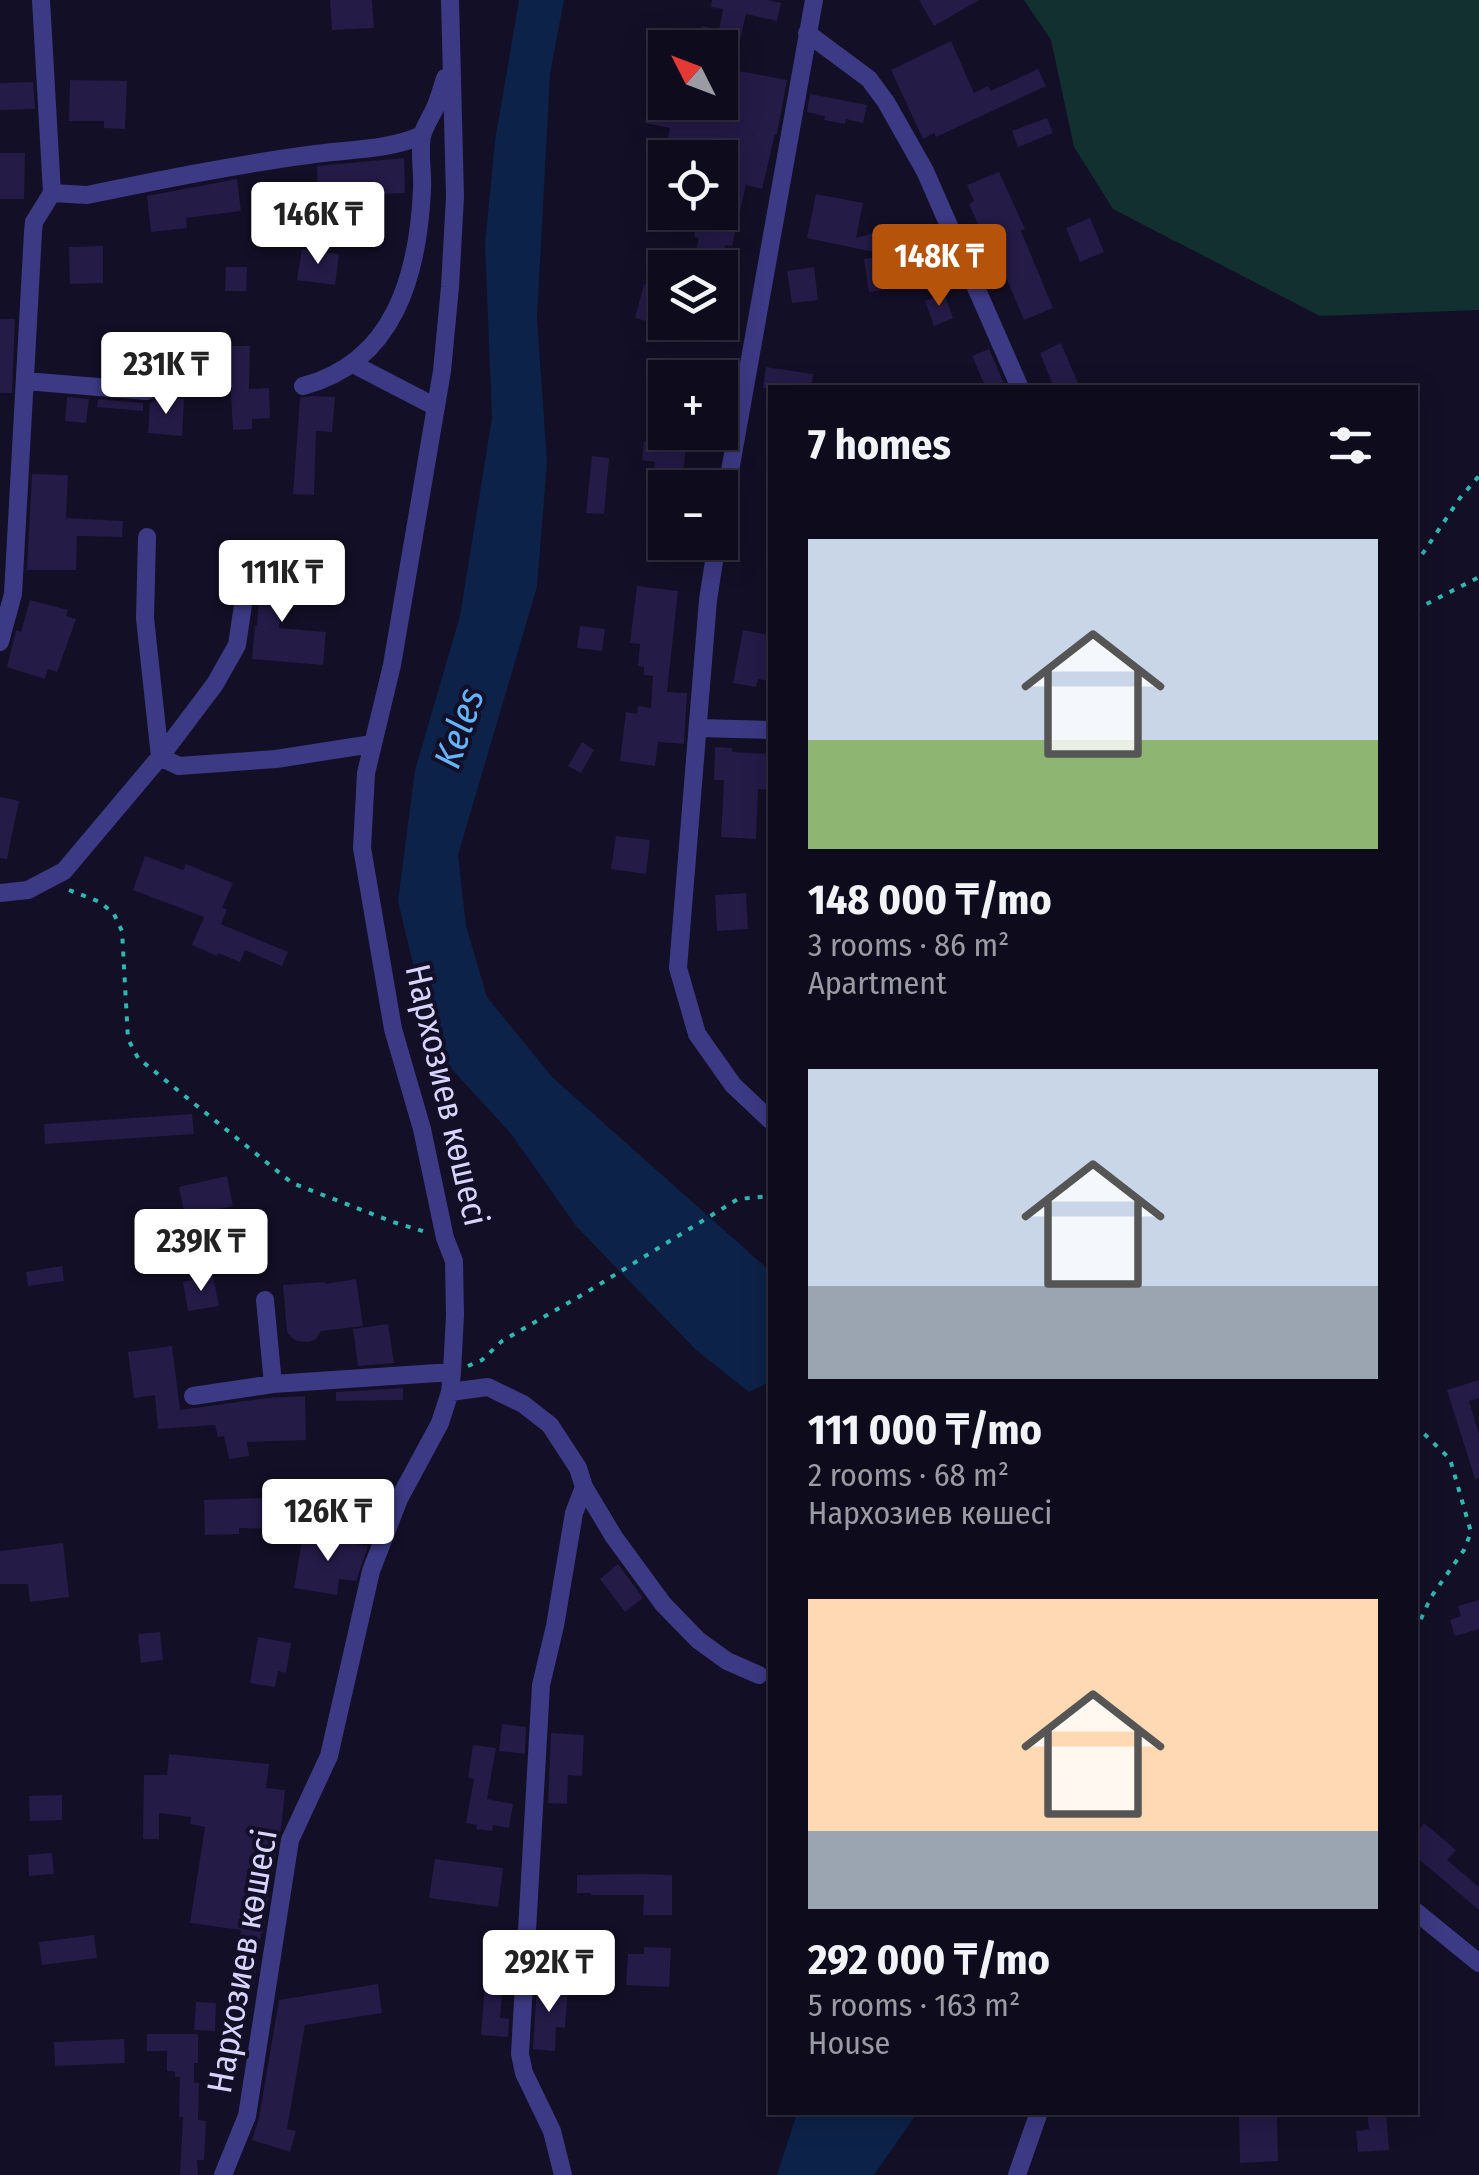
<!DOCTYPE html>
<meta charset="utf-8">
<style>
body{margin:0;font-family:"Fira Sans Condensed",sans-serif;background:#1c1929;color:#f1f3f6;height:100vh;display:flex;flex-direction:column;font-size:38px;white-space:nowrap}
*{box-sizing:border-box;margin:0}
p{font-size:32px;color:#9b9ba3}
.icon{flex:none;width:55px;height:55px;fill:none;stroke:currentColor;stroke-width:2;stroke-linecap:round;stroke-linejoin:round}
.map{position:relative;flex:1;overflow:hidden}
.sheet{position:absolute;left:768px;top:385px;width:650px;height:1730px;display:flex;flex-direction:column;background:#0e0b1c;border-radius:0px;box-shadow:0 5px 25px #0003,0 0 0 2px #2e2b3b}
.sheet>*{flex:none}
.needle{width:65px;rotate:312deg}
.buttons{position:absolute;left:648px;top:30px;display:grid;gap:20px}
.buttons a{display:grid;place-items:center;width:90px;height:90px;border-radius:0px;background:#0e0b1c;box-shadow:0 5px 25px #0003,0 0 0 2px #2e2b3b;font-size:50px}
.price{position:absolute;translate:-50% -85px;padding:0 22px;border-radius:10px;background:#fff;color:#222;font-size:32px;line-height:65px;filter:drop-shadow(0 2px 5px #0008)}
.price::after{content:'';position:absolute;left:50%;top:60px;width:30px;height:22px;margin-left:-15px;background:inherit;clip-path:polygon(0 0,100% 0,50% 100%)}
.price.active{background:#b45309;color:#fff}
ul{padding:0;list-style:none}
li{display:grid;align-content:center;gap:20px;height:530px;padding:0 40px}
li span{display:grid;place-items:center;height:310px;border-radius:0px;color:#555}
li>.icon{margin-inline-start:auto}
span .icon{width:180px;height:180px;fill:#fffc;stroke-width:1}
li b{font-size:42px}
h2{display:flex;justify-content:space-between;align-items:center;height:120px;padding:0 40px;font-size:42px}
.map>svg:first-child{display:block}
.green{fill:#12302f}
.water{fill:#0c2248}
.building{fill:#241b47}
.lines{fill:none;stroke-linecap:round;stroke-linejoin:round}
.path{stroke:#2fb8b0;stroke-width:4;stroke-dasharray:5 8;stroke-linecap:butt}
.street{stroke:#3d3a85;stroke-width:18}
.labels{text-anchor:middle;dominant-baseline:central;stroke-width:8;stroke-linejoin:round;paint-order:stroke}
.street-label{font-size:35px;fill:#d9d4ff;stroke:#130f26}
.water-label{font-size:38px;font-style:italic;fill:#62b6ff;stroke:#130f26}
</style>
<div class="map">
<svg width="1479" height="2175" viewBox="0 0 1479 2175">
<rect width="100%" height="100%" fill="#130f26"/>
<path class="green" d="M1024,0h455v310l-159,6 -207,-107 -39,-62 -23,-107z"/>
<path class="water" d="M519,0h45l-14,74 -13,244 10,144 -10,125 -79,268 8,71 21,71 65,80 218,194v111l-21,10 -53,-42 -120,-124 -64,-91 -63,-69 -25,-56 -26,-109 17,-131 45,-154 32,-198 -7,-174 10,-103z
M797,2113v-1l120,1 -43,62h-97z"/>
<path class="building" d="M330,0h42l2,28 -42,2z
M712,0h54l15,3 -4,18 -31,-7 -13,56 54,10 -10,54h-2l-13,55 -16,-4 -14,61 -7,-1 -5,23h-28l7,-30 -5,-1 5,-25h21v-57l-53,-12 3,-15 -25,-5 4,-21 35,7 2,-7h34v-54h-23l5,-22 17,4 4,-21 -12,-2z
M919,0h60l-45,26z
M951,41l23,52 14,-7 3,5 47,-22 8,17 -110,51 -2,-4 -11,6 -32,-69z
M70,80l57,1 -2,48 -21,-1v-7h-35z
M33,82l2,27 -35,1v-27z
M810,94l57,11 -4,18 -17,-4 -1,5 -21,-4 1,-4 -18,-4z
M1047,118l6,15 -35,14 -6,-16z
M0,153h25l-1,46h-24z
M404,158l1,35 -87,4 -1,-31z
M999,172l26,57 -4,2 32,77 -29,12 -32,-76 -5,-9 -3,2 -15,-33 5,-3 -7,-16z
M237,179l4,32 -55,7 1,10 -36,4 -4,-36z
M816,194l47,9 -7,35 29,-8 9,58 -25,4 -5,-33 24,-4 -81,-17z
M1090,218l14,34 -24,10 -14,-34z
M936,232l14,27 -13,7 -14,-27z
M103,246v37l-33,1 -1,-37z
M302,249l37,5 -4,31 -38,-5z
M226,267h21l-1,24h-21z
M814,267l4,33 -26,3 -5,-32z
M644,284l21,5v37l-30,-8z
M944,293l9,25 -19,8 -9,-25z
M0,319h15l-3,74h-12z
M1061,343l19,45h-26l-14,-35z
M217,346h33l-1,43 20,-1 1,30 -18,1v10l-19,1 -3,-54h-13z
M989,349l17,39h-20l-14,-32z
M766,367l47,7 -2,14h-48z
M312,396l23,1 -3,35 -16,-1 -2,64 -21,-1 7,-96z
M67,397l22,2 -3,24 -21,-2z
M158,398l26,1 -2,37 -34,-3 2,-30z
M98,399l45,4v8l-46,-4z
M644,441l42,6 -3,25 5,1 -1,15h-22v36l-17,-1 7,-61 -13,-2z
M592,456l17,2 -5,56 -18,-1z
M32,474l36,1 -2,43 57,3 -1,16 -45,-1 -1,34h-49z
M262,557l21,1 -4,70 47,4 -3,33 -71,-6 3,-33h2z
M637,586l41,5 -11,101 20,1 -3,51 -26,-2 -3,24 -35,-5 6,-49 11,2 1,-8 13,2 2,-32 -9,-1v-8l-6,-1 2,-22 -10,-1z
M30,600l38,10 -2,6 10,3 -19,53 -9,-3 -3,10 -38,-12 9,-37 5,2z
M580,626l25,3 -3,22 -25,-3z
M743,630l27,5v46l-12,-2 -2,8 -23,-4z
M582,742l12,8 -13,23 -13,-7z
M715,747l17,1v4l38,2v36l-12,-1 -2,50 -35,-2 3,-57h-10z
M0,797l19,4 -12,58 -7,-1z
M616,836l34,4 -4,34 -35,-5z
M145,856l38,14 3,-6 47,19 -11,25 5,1 -6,15 67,28 -6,14 -37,-16 -5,12 -22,-9 -1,3 -25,-11 12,-28 -71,-27z
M746,893l2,36 -31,2 -2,-36z
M192,1114l2,20 -149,10 -1,-20z
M227,1176l6,30 -48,10 -6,-29z
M62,1266l2,15 -36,5 -2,-14z
M213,1276l6,30 -31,5 -5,-29z
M356,1279l7,47 -42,5 -5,8 -7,3 -12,-1 -6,-4 -4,-5 -4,-47 42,-3v2z
M388,1324l6,39 -36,3 -5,-37z
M172,1346l8,64 86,-12 39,-2 1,44 -59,2 2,14 -20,3 -5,-23 -6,1 -3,-12 -57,4 -3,-34 -21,3 -6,-46z
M1479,1380v18l-10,3 10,33v44l-4,1 -28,-89z
M403,1388v12l-67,1v-9z
M263,1487l42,1v42l-66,-2v6l-34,1 -1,-35 59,-2z
M303,1535l65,11 -12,35 -17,-2 -2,16 -43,-7z
M63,1543l6,54 -39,5 -2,-18h-28v-33z
M618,1564l25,34 -18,14 -25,-33z
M1479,1600v29l-24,7 -5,-16 11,-4 -3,-10z
M160,1632l3,28 -22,3 -3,-29z
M258,1637l33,6 -5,30 -8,-2 -3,16 -25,-4z
M502,1724l24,3 -1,27 -26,-3z
M551,1733l33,2 -2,41 -14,-1 -1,29 -19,-1z
M473,1745l23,3 -9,51 26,5 -4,24 -16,-3 -1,6 -16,-2 1,-4 -11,-2 8,-44 -6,-1z
M169,1754l100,10 -3,24 19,2 -4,39 -3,9 -15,95h-2l-7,52 -20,-2 7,-53 -51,-7 15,-96 -15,-3 1,-7 -32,-4v26h-16l1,-64h23z
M62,1795v25l-32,1 -1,-25z
M1424,1823l32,27 -9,10 32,27v23l-64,-54v-21z
M52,1853l2,21 -25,2 -1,-21z
M435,1859l68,9 -5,39 -69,-9z
M640,1874l32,1v40h-29l1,-20h-53v-2h-14v-18z
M94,1935l3,23 -55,7 -3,-23z
M644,1947l27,1 -2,39 -43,-2 2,-31h16z
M487,1959l18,1 -5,58 9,1 -1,18 -27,-2z
M537,1983l31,2 -3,43 -9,-1 -1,24 -22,-2z
M378,1984l4,29 -77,12 -18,104 9,2 -6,21 -38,-12 7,-22 20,-118z
M196,2002l20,1 -1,28 -21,-1z
M147,2034h51v29h-4v20h5l-1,37 8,1 -2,39h-7l1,15h-18l3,-58h-4l1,-40h-5v-6h-8v-20h-20z
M124,2039l1,24 -70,3 -1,-24z
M1239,2112h38l1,49 -38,2z
M1367,2112h19l3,38 -31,2 -2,-21 13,-2z"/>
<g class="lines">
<path class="path" d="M1415,565l45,-67 19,-22
M1415,610l64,-33
M69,890l31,12 14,12 8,17 6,108 10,19 154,125 101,39 33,10
M468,1366l14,-6 20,-19 85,-49 151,-93 32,-3
M1415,1425l35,34 21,73 -7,18 -33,47 -16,35
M1415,1800l3,2"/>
<path class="street" d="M807,33l62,46 17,23 39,69 95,217
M52,193l35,2c73,-15 147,-30 221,-40 37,-6 80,-4 114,-20
M353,364l83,43
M25,381l122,10
M303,386c92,-24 115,-112 119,-196 1,-17 -3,-37 0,-54 2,-9 9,-19 13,-28 4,-10 7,-20 10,-30
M720,527l94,-527
M147,537l-2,81 15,139
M717,542l-9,58 -30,368 19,66 36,51 37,35
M0,642l13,-48 20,-362 1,-10 18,-29 -11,-193
M698,728l72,2
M160,757l19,9 97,-7 96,-15
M0,893l28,-3 36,-19 96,-114 55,-73 22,-39 6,-40
M265,1300l8,84
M450,1392l38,-5 35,17 27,21 28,43 6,19 30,50 49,67 35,36 29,21 32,14
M193,1396l80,-12 179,-12
M1415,1911l64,52
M223,2175l24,-59 43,-276 39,-84 42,-185 28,-72 41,-76 10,-31 2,-20 3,-57 -1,-54 -9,-23 -23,-109 -29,-100 -31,-181 4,-75 26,-108 50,-294 8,-84 5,-90 -5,-197
M563,2175l-11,-44 -28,-58 -4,-19 21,-369 14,-59 19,-113 10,-26
M1017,2175l22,-63"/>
</g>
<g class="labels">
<g class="street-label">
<text transform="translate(447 1095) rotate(77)">Нархозиев көшесі</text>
<text transform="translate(242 1961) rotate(-80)">Нархозиев көшесі</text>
</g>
<g class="water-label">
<text transform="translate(459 728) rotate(-71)">Keles</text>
</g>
</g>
</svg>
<div class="buttons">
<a><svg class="needle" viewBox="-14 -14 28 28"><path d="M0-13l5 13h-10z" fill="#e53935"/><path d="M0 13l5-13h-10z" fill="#9b9ba3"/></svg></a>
<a><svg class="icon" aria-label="locate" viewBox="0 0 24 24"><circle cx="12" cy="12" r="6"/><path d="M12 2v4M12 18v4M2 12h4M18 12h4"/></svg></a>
<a><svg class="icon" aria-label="layers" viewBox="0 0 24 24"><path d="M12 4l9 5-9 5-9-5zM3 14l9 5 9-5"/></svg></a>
<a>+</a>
<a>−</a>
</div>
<b class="price" style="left:318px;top:267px">146K ₸</b>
<b class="price active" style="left:939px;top:309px">148K ₸</b>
<b class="price" style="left:166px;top:417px">231K ₸</b>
<b class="price" style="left:282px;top:625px">111K ₸</b>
<b class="price" style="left:201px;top:1294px">239K ₸</b>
<b class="price" style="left:328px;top:1564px">126K ₸</b>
<b class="price" style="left:549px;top:2015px">292K ₸</b>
<section class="sheet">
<h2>7 homes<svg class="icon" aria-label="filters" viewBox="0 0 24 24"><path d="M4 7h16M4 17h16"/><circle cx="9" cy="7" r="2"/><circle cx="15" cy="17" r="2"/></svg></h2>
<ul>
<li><span style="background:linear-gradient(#c9d6e8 65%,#8fb573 0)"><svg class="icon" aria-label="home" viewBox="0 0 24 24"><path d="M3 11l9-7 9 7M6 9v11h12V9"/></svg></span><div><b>148 000 ₸/mo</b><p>3 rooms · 86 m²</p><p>Apartment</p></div></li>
<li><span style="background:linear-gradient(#c9d6e8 70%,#9aa5b1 0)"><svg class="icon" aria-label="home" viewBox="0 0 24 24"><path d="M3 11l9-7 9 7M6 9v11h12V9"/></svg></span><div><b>111 000 ₸/mo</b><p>2 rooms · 68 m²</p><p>Нархозиев көшесі</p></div></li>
<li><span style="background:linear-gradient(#ffd9b3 75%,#9aa5b1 0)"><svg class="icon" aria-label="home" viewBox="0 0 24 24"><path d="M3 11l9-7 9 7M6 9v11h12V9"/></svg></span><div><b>292 000 ₸/mo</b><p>5 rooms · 163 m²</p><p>House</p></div></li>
</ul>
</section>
</div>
